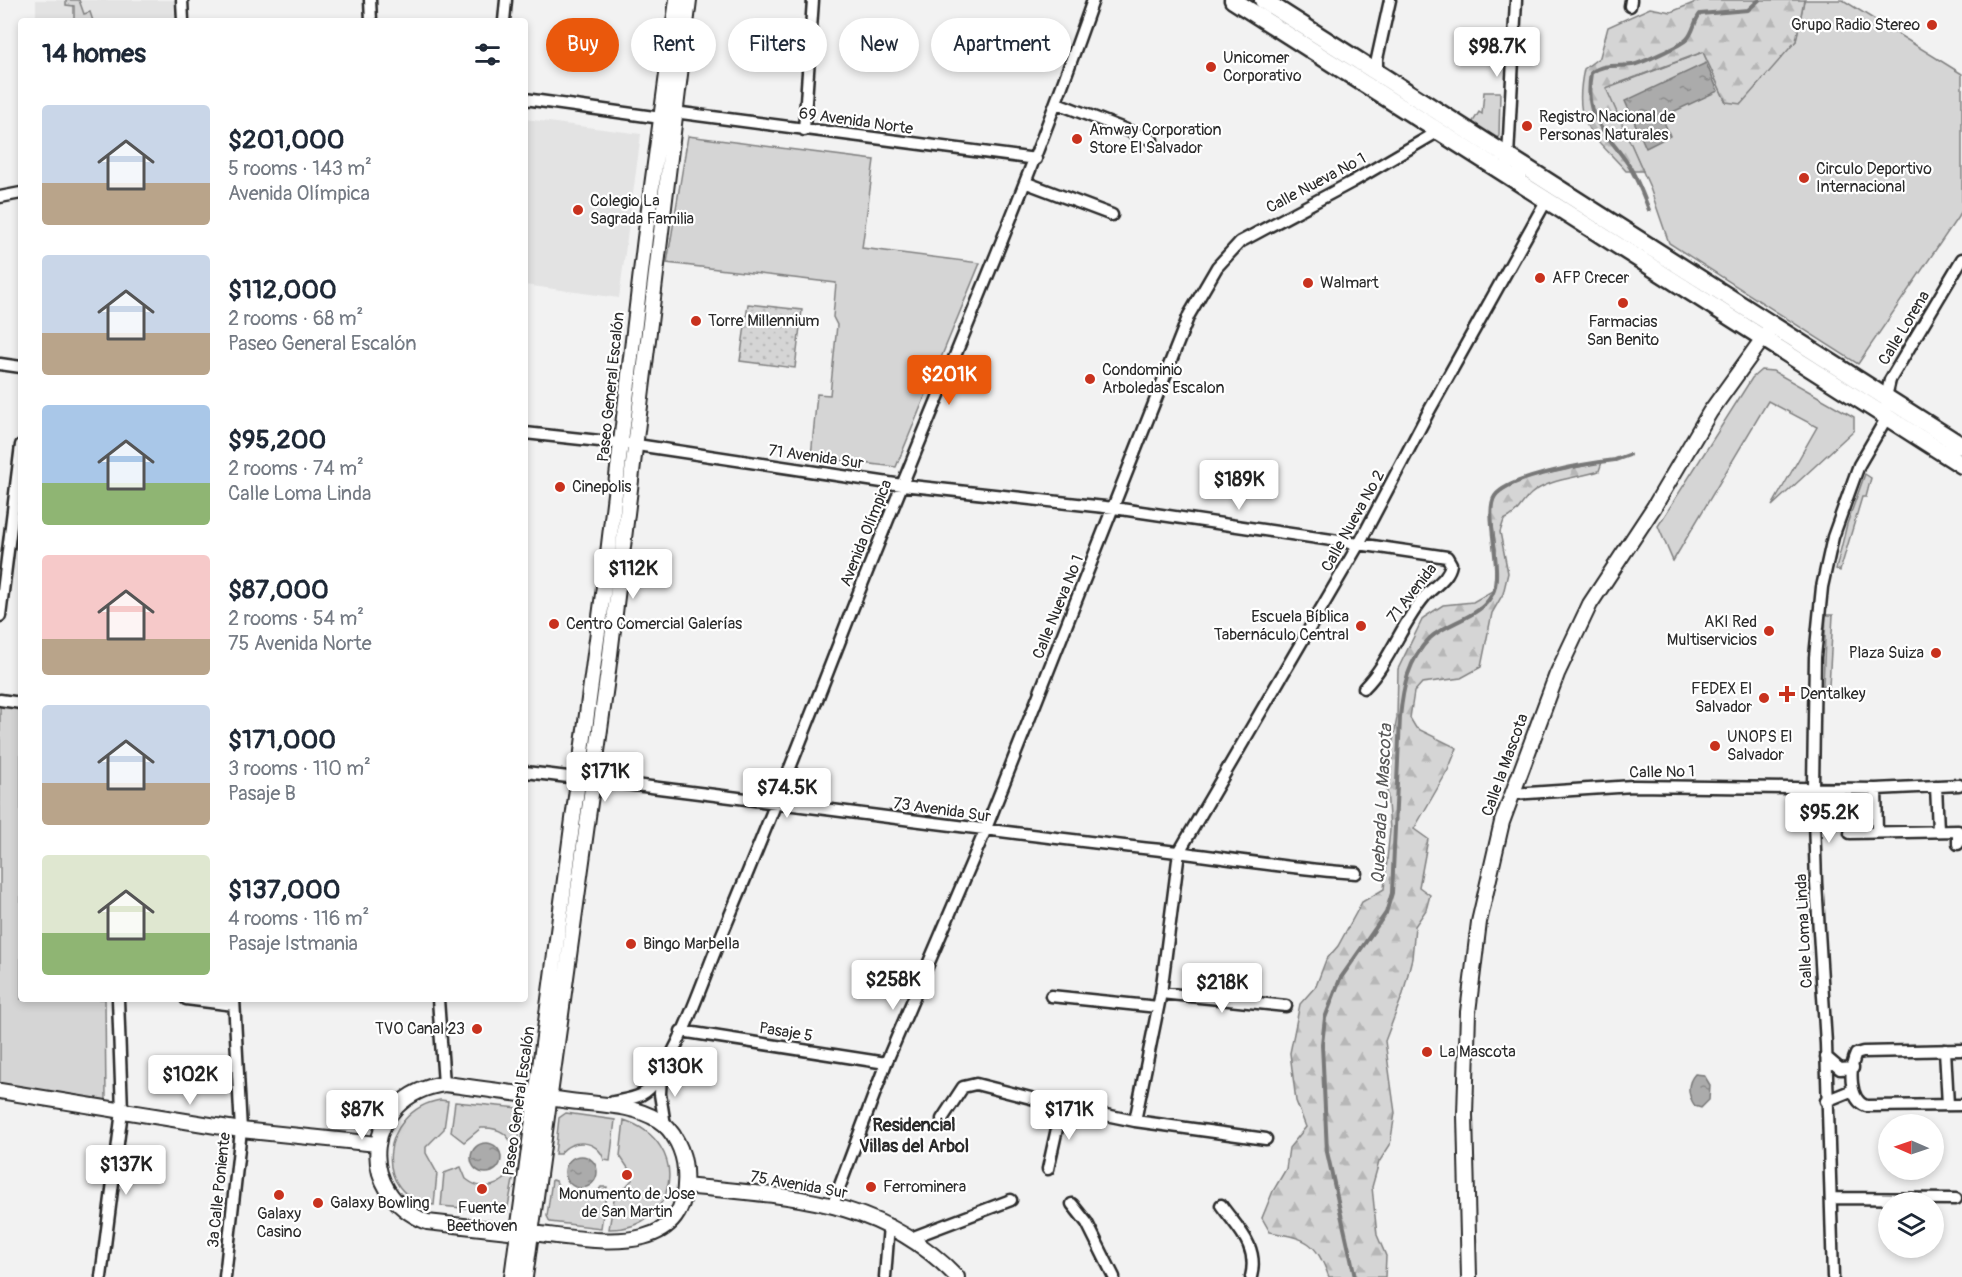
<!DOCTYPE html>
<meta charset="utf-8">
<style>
body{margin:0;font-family:Pangolin,sans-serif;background:#f2f2f3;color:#1f2937;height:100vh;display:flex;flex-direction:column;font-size:22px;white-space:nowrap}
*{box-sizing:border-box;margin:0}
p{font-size:20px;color:#747a83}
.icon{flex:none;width:33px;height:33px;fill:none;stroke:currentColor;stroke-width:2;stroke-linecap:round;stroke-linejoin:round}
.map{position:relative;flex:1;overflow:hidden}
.drawer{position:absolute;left:18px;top:18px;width:510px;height:984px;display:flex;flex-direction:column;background:#fff;border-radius:6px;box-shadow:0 3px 9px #0003}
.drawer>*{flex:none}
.guide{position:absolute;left:546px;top:18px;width:570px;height:54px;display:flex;gap:12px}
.needle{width:39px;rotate:272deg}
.controls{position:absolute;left:1878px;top:1114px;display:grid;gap:12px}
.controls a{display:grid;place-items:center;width:66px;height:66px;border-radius:50%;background:#fff;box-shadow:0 3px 9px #0003;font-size:30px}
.price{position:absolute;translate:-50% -51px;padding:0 14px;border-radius:6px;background:#fff;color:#222;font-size:20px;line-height:39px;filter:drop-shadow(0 2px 3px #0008)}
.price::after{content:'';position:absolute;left:50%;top:36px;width:18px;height:14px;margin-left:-9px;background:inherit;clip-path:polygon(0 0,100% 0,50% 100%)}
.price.on{background:#ea580c;color:#fff}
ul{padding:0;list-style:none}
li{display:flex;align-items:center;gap:18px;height:150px;padding:0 24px}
li span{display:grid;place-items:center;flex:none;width:168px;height:120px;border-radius:6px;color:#555}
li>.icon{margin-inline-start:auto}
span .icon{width:72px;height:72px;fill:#fffc;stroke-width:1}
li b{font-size:26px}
h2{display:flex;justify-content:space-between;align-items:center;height:72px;padding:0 24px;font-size:26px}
.tag{padding:0 21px;border-radius:27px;background:#fff;box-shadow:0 3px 9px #0003;font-size:21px;line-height:54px}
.tag.on{background:#ea580c;color:#fff}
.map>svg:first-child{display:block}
.built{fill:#e3e3e3}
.grass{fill:#d5d5d5;stroke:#808080;stroke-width:1.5}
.forest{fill:url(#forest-firs);stroke:#808080;stroke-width:1.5}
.park{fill:url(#park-dots);stroke:#808080;stroke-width:1.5}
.water{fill:url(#water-ripples);stroke:#787878;stroke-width:1.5}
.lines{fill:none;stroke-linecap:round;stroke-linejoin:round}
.stream{stroke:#787878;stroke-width:4}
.minor-casing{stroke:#2b2b2b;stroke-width:15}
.major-casing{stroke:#2b2b2b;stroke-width:18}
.highway-casing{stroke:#2b2b2b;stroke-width:21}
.minor{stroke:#fff;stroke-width:10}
.major{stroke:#fff;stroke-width:14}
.highway{stroke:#fff;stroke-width:16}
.poi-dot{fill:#c8321e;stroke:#fff;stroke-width:2}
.labels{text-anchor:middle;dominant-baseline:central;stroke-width:4.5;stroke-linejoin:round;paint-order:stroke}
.poi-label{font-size:16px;fill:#2b2b2b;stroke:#fff;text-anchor:start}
.street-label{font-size:16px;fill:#2b2b2b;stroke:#fff}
.water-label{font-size:18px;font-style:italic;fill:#585858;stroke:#fff}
.neighbourhood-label{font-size:18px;font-weight:bold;fill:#2b2b2b;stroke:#fff}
</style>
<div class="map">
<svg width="1962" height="1277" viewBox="0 0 1962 1277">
<defs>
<pattern id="forest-firs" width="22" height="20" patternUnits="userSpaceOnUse" patternTransform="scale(1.5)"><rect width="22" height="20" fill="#d5d5d5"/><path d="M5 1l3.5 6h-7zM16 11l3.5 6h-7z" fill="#b7b7b7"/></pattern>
<pattern id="park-dots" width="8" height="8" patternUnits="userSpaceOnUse" patternTransform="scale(1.5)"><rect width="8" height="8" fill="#d5d5d5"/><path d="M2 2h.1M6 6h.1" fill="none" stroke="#b7b7b7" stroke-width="1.8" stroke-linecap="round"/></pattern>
<pattern id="water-ripples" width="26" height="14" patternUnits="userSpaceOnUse" patternTransform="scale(1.5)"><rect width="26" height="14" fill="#ababab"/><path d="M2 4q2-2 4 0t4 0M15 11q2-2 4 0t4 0" fill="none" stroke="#8b8b8b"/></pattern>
</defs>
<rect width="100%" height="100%" fill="#f2f2f2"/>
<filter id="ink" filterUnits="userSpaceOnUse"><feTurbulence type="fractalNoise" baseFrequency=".0167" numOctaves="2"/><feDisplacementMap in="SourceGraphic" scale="12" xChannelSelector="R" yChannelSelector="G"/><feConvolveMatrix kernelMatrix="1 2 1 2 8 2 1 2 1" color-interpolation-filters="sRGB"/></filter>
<g filter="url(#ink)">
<path class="built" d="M36,0h138l1,21h-139z
M525,119l116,15 -22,164 -94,-13z"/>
<path class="grass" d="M66,0h13l5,14 6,-2 3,9h-19v-15l-8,-1z
M1804,0h39l119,74v137l-104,153 -189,-121 -20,-58 -43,-96 97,-37 23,50 70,-61z
M1484,92h16l-1,44 -5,4 -25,-12 10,-16 3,2z
M688,136l186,24 -12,88 118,15 -84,204 -85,-10 6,-63 13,1 7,-70 -4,-8 3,-34 -169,-20z
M1761,370l12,1 81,46v13l-82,76 45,-79 -49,-26 -95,160 -15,-35 94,-148z
M1865,474l6,4 -5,19h-4l-22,74 -4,-2 11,-45z
M1826,615h7l-4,71 -6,-1z
M0,701l21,4v294h84l1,101 -106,-15z
M440,1100l8,1 -4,28 -18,18v6l11,20 -3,32c-63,-7 -55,-94 6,-105z
M455,1102l64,6 2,5 -3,35h-5c-4,-16 -16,-21 -32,-20l-17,14 -13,-10z
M566,1113l49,7 -5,41 -6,-1c-6,-21 -33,-22 -44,-6h-5l4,-36z
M624,1120c69,23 54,110 -15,109l5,-30 18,-19v-6l-12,-18z
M461,1167l5,12c15,12 30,9 43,-4h5l-7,37 -66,-6 3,-33z
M552,1180l4,1c7,19 34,24 45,6h6l-6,41 -51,-6 -3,-6z"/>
<path class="forest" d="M1701,0h103l-8,41 -55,63 -15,-2 -23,-50 -97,36 37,83h-17c-35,-39 -54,-46 -42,-102l16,-12 8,-30 42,-19 21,4z
M1602,462l-3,9c-21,7 -51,8 -68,23 -10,9 -13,20 -27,26l-4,12 8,41 -5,21 -11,19 -11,54 -20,11 -39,5 -8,9 -4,26 6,10 41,20 -9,22 -34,59 14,10 -9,48 11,8 -4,15 -11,16 -3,32 -9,36 -18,47 10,72 -5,32 -11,17 -7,25 5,48 9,21 -1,21h-56c-14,-37 -22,-38 -59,-45l-8,-14 11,-27 13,-22 3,-21 17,-21 -10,-26 -6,-48 10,-49 16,-18 10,-26 12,-14 24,-44 22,-13 6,-59 -4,-54 11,-58 1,-49 25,-51 20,-13 30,-3 21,-12 2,-41 -5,-39 4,-15 24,-15z"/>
<path class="park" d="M748,304l54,6 -7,58 -55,-7z"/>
<path class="water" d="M1706,63l12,28 -56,26 8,19 -24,12 -21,-47z
M1695,1074l9,1 6,10 -1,15 -8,8 -6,-2c-7,-10 -9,-22 0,-32z
M471 1158a15 15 0 1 1 30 0a15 15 0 1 1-30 0Z
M565 1172a16 16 0 1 1 32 0a16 16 0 1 1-32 0Z"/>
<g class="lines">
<path class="stream" d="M1649,210c-6,-16 -12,-32 -21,-46 -23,-35 -45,-44 -37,-91 13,-10 25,-6 41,-8 8,-1 50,-20 55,-26 7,-7 7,-18 13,-25l48,-4 11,-10
M1355,1277l-28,-125 -5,-108 3,-26 15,-39 46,-66 6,-20 8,-176c3,-30 8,-57 30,-79 18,-17 55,-21 64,-48 8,-23 -10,-79 1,-94 14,-20 95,-33 120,-36l14,-5"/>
<g class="minor-casing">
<path id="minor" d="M182,0l1,21
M370,0l1,21
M1630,6l1,-6
M504,21l2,-21
M1377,73v-14l13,-59
M525,99l136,19
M1057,103l95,37
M674,112l362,47
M804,130l9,-130
M1508,157l8,-157
M1027,183l85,32
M0,197l21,-4
M0,364l21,3
M525,433l112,12 265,40 212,23 333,49 4,7c-2,14 -17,22 -26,32 -24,28 -35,66 -61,92
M0,616l21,-171
M0,700l21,3
M525,772c212,24 424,55 636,78 66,8 129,19 195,23
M1936,786l2,44
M1876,789l1,43
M1512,794l121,-8 243,3 83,-4
M1850,833l108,-2v13
M1161,993l125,13
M1051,996l107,11
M186,999l48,6
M438,999l6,85
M681,1031l205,32
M1945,1050l3,55
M1962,1050l-99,2 -7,2c-7,15 -7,46 10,52l96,-1
M1826,1057l14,12 13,-1
M661,1075l-1,19 5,31
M1826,1101l27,-11
M613,1102c21,-4 32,-4 45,-24 26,-40 42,-90 60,-134 42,-100 82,-200 121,-301 83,-215 178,-425 254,-643
M942,1119l21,-32 13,-3 86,22 73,15 131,18
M1135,1121l26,-128 18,-141 181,-310 69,-131 117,-210
M1048,1169l14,-63
M1831,1198l125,1
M833,1204l53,-141 99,-232 204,-516 28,-48 23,-25 112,-60 87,-51
M1072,1204l15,19 27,54
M1221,1205c17,24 38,41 30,72
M911,1238l100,-38
M101,1277l21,-166 -4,-112
M225,1277l16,-147 -7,-131
M885,1277l4,-52
M1833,1277l-7,-233 -10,-161 -3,-97 2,-129 7,-70 11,-50 26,-72 28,-48 -1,-20 4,-17 72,-121"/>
</g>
<g class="major-casing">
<path id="major" d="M0,1091l241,39 136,14
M686,1186c104,11 194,11 271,91
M518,1232l-91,-10c-73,-29 -64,-126 17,-138 42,5 84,11 126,17 30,4 62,3 88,19 16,10 26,32 27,50 7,94 -95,69 -153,63
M512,1277l93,-698 40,-341 32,-238
M525,1277l83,-606 81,-671
M1469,1277l-4,-162 3,-103 11,-90 23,-100 55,-148 33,-70 64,-97 56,-95 59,-82"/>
</g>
<g class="highway-casing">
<path id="highway" d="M1233,0l729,465
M1263,0l699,446"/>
</g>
<use href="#minor" class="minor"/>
<use href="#major" class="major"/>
<use href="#highway" class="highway"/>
</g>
</g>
<g class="poi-dot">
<circle cx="1932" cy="25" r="6"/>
<circle cx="1211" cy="67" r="6"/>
<circle cx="1527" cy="126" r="6"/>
<circle cx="1077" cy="139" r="6"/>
<circle cx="1804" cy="178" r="6"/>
<circle cx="578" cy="210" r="6"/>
<circle cx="1540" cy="278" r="6"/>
<circle cx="1308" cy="283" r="6"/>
<circle cx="1623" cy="303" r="6"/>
<circle cx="696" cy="321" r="6"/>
<circle cx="1090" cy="379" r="6"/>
<circle cx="560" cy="487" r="6"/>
<circle cx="554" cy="624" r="6"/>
<circle cx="1361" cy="626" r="6"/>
<circle cx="1769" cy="631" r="6"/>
<circle cx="1936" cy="653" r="6"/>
<path d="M1784 685h6v6h6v6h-6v6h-6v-6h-6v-6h6z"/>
<circle cx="1764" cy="698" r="6"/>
<circle cx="1715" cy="746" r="6"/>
<circle cx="631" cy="944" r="6"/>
<circle cx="477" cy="1029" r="6"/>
<circle cx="1427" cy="1052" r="6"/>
<circle cx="627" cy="1175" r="6"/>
<circle cx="871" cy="1187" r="6"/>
<circle cx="482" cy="1189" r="6"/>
<circle cx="279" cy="1195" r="6"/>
<circle cx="318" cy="1203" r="6"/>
</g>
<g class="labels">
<g class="poi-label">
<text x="1920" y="25" text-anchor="end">Grupo Radio Stereo</text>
<text x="1223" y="58">Unicomer<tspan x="1223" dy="18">Corporativo</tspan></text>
<text x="1539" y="117">Registro Nacional de<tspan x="1539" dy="18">Personas Naturales</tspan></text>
<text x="1089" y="130">Amway Corporation<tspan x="1089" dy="18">Store El Salvador</tspan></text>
<text x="1816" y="169">Circulo Deportivo<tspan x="1816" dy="18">Internacional</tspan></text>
<text x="590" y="201">Colegio La<tspan x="590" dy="18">Sagrada Familia</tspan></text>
<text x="1552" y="278">AFP Crecer</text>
<text x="1320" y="283">Walmart</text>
<text x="708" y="321">Torre Millennium</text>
<text x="1623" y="322" text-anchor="middle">Farmacias<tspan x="1623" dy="18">San Benito</tspan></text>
<text x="1102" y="370">Condominio<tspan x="1102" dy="18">Arboledas Escalon</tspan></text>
<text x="572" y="487">Cinepolis</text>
<text x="1349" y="617" text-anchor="end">Escuela Bíblica<tspan x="1349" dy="18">Tabernáculo Central</tspan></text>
<text x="1757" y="622" text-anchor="end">AKI Red<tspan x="1757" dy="18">Multiservicios</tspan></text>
<text x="566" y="624">Centro Comercial Galerías</text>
<text x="1924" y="653" text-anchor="end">Plaza Suiza</text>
<text x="1752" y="689" text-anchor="end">FEDEX El<tspan x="1752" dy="18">Salvador</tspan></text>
<text x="1800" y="694">Dentalkey</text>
<text x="1727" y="737">UNOPS El<tspan x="1727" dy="18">Salvador</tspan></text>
<text x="643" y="944">Bingo Marbella</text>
<text x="465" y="1029" text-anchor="end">TVO Canal 23</text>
<text x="1439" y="1052">La Mascota</text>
<text x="883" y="1187">Ferrominera</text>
<text x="627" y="1194" text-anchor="middle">Monumento de Jose<tspan x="627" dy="18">de San Martin</tspan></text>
<text x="330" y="1203">Galaxy Bowling</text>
<text x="482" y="1208" text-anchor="middle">Fuente<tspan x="482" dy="18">Beethoven</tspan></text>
<text x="279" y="1214" text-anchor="middle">Galaxy<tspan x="279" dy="18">Casino</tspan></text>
</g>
<g class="street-label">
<text transform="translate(856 121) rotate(8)">69 Avenida Norte</text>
<text transform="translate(1316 183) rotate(-28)">Calle Nueva No 1</text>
<text transform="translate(1904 328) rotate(-59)">Calle Lorena</text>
<text transform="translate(611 387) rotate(-84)">Paseo General Escalón</text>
<text transform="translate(816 457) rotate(8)">71 Avenida Sur</text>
<text transform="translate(1353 521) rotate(-61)">Calle Nueva No 2</text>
<text transform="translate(866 533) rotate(-68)">Avenida Olímpica</text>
<text transform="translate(1412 593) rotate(-52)">71 Avenida</text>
<text transform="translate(1058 607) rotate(-68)">Calle Nueva No 1</text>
<text transform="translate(1505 765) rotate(-70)">Calle la Mascota</text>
<text transform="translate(1662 772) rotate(-1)">Calle No 1</text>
<text transform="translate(942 810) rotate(8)">73 Avenida Sur</text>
<text transform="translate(1804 931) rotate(-93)">Calle Loma Linda</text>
<text transform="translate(786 1032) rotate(9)">Pasaje 5</text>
<text transform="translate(519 1101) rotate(-82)">Paseo General Escalón</text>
<text transform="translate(799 1185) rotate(10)">75 Avenida Sur</text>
<text transform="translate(219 1190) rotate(-84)">3a Calle Poniente</text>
</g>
<g class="water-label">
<text transform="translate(1382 804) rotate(-87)">Quebrada La Mascota</text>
</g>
<g class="neighbourhood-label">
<text x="914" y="1125">Residencial<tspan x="914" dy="21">Villas del Arbol</tspan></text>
</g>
</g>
</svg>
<div class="controls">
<a><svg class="needle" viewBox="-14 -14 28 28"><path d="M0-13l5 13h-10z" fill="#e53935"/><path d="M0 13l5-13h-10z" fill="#747a83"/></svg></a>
<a><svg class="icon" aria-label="layers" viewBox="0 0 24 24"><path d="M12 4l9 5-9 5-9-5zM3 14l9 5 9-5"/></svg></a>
</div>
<b class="price" style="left:1497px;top:78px">$98.7K</b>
<b class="price on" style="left:949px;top:406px">$201K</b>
<b class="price" style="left:1239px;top:511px">$189K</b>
<b class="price" style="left:633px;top:600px">$112K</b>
<b class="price" style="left:605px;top:803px">$171K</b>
<b class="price" style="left:787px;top:819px">$74.5K</b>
<b class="price" style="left:1829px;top:844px">$95.2K</b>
<b class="price" style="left:893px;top:1011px">$258K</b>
<b class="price" style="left:1222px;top:1014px">$218K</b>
<b class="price" style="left:675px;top:1098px">$130K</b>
<b class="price" style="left:190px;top:1106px">$102K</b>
<b class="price" style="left:362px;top:1141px">$87K</b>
<b class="price" style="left:1069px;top:1141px">$171K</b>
<b class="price" style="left:126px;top:1196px">$137K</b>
<div class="guide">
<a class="tag on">Buy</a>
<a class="tag">Rent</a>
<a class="tag">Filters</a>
<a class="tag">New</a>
<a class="tag">Apartment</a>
</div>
<section class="drawer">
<h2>14 homes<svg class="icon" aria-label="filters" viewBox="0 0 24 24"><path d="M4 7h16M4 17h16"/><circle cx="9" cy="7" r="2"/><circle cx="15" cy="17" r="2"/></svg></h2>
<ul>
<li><span style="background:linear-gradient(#c9d6e8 65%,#b9a48a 0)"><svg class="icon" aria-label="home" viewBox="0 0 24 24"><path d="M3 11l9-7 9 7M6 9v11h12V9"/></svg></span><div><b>$201,000</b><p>5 rooms · 143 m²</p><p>Avenida Olímpica</p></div></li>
<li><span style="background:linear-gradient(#c9d6e8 65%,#b9a48a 0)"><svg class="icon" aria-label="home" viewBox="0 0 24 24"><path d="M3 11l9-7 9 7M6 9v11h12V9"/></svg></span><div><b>$112,000</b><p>2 rooms · 68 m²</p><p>Paseo General Escalón</p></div></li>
<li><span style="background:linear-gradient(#a9c7e8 65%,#8fb573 0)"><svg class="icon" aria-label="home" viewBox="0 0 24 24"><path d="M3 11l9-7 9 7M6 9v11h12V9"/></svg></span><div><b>$95,200</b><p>2 rooms · 74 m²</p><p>Calle Loma Linda</p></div></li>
<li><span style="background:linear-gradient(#f6c9c9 70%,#b9a48a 0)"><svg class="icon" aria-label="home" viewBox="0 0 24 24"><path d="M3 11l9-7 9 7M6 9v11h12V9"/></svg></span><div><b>$87,000</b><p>2 rooms · 54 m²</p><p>75 Avenida Norte</p></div></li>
<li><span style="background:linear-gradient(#c9d6e8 65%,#b9a48a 0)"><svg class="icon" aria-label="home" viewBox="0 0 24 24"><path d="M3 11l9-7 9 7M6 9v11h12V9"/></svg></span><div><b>$171,000</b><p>3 rooms · 110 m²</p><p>Pasaje B</p></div></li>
<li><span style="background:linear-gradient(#dfe7d0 65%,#8fb573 0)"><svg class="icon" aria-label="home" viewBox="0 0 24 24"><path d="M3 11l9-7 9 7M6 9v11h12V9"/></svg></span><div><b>$137,000</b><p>4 rooms · 116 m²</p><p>Pasaje Istmania</p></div></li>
</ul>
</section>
</div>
